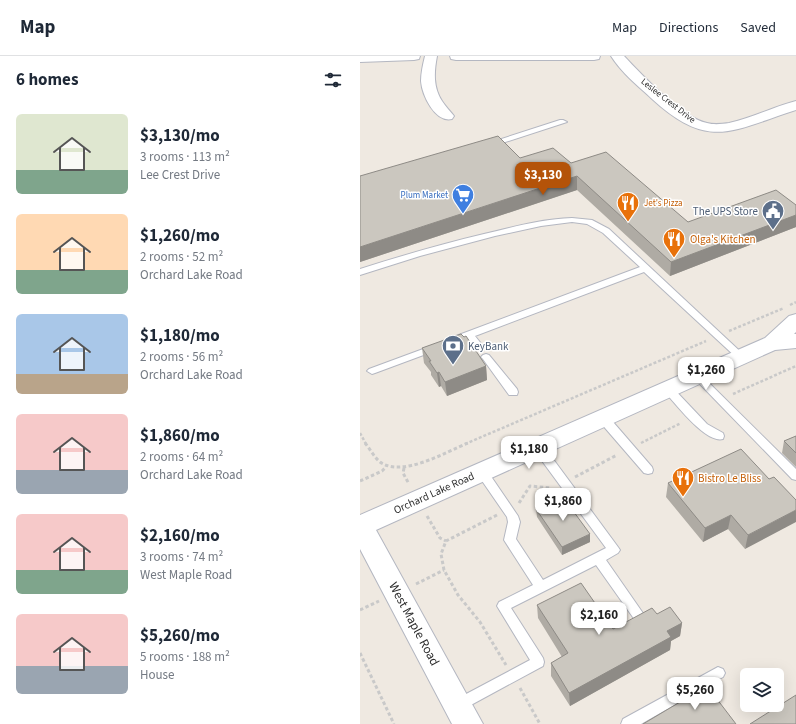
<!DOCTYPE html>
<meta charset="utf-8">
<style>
body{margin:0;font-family:"Source Sans 3",sans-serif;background:#f2f2f3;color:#1f2937;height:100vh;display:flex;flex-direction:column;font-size:15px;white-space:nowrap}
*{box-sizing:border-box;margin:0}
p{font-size:13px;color:#747a83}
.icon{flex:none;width:22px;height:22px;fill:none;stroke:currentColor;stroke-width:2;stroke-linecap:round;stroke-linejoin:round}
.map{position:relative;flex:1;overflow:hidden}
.details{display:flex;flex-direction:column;background:#fff;width:360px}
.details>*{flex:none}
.controls{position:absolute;left:380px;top:612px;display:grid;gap:8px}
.controls a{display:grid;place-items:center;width:44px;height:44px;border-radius:6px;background:#fff;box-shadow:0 4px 16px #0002;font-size:20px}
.price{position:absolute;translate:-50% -34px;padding:0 9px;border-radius:8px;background:#fff;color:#222;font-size:13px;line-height:26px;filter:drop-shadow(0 1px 2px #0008)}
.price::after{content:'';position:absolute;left:50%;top:24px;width:12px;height:9px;margin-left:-6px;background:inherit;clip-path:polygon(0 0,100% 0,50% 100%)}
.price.selected{background:#b45309;color:#fff}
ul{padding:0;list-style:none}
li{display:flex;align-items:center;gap:12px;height:100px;padding:0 16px}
li span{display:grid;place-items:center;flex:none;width:112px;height:80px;border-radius:6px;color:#555}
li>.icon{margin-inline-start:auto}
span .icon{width:48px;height:48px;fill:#fffc;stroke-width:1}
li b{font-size:17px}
h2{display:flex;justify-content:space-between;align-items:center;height:48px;padding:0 16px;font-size:17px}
header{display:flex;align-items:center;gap:24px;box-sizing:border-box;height:56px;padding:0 20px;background:#fff;border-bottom:1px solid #e0e1e3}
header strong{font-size:19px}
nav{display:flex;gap:22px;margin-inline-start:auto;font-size:14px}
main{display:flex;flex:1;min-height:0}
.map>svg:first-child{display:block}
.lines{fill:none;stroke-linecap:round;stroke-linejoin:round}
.service-casing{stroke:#b4b7c1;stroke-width:2}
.minor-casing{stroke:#b4b7c1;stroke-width:2}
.secondary-casing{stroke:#b4b7c1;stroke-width:2}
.path-far1{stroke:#c9c9c9;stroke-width:2.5;stroke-dasharray:3 2;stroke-linecap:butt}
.path{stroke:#c9c9c9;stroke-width:3;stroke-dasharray:3.5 2.5;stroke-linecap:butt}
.service{fill:#fff;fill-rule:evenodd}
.minor{fill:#fff;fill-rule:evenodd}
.secondary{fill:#fff;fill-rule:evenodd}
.wall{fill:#afaba4}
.shaded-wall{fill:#8e8b86}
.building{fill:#cbc7bf;stroke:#8e8b86}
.labels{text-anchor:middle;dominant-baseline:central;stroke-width:3;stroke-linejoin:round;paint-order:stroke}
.far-street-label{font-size:9px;fill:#2e2e2e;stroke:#fff}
.far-shop-label{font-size:9px;fill:#366cbe;stroke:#fff;text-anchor:end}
.far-food-label{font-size:9px;fill:#c56008;stroke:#fff;text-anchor:start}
.service-label{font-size:11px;fill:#4e5e75;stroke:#fff;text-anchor:end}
.food-label{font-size:11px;fill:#c56008;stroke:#fff;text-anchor:start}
.street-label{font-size:11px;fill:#2e2e2e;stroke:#fff}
.near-street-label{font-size:13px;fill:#2e2e2e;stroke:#fff}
</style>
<header>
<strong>Map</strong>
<nav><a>Map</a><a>Directions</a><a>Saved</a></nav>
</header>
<main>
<section class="details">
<h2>6 homes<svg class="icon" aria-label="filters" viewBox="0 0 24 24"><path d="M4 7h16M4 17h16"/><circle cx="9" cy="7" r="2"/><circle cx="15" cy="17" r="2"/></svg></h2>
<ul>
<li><span style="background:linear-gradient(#dfe7d0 70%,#7fa58c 0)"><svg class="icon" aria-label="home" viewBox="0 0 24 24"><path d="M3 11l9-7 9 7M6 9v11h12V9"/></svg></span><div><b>$3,130/mo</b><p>3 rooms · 113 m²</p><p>Lee Crest Drive</p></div></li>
<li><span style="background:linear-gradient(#ffd9b3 70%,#7fa58c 0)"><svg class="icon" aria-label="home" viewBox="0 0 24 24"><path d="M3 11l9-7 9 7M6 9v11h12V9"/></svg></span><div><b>$1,260/mo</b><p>2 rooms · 52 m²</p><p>Orchard Lake Road</p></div></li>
<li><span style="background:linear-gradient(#a9c7e8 75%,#b9a48a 0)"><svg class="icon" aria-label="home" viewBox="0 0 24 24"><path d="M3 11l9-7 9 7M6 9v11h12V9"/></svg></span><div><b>$1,180/mo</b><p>2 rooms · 56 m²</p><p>Orchard Lake Road</p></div></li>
<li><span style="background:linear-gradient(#f6c9c9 70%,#9aa5b1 0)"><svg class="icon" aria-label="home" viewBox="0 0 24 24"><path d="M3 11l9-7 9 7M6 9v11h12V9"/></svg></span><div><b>$1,860/mo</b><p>2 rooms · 64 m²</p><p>Orchard Lake Road</p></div></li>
<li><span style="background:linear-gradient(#f6c9c9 70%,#7fa58c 0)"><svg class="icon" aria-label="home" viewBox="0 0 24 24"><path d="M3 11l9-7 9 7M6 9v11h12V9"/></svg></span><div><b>$2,160/mo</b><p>3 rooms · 74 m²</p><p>West Maple Road</p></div></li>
<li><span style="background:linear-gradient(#f6c9c9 65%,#9aa5b1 0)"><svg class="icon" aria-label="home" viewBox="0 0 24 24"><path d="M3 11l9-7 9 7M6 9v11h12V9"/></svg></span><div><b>$5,260/mo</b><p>5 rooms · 188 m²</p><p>House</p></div></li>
</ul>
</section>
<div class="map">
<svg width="436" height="668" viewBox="0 0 436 668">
<rect width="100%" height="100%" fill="#efe9e1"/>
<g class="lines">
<g class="service-casing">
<path id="service" d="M200,64h3l4,2 -74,24h-3l-4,-2z
M212,162l20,2 17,9 135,126 2,2 -2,2h-6l-94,-87 -169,64 8,10 -2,2h-6l-8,-9 -16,5 -3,-1 -2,-2 2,-2 192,-72 -37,-34 -16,-9 -15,-2 -31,4 -46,10 -75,20 -60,19v-6c41,-13 82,-25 124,-35 29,-7 58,-15 88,-16z
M74,289l5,3 -2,2 -62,23 -3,1 -5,-3 2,-2z
M126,298l3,1 28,34 1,3 -1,3h-8l-26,-36 -2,-2 2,-2z
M337,317l3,1 96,95v11l-4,-1 -98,-101 -2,-2z
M308,329l4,2 35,37 16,9 1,3 -1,3c-17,5 -48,-36 -59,-48l-1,-2z
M243,358l4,1 45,52 1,3 -1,3 -4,1 -4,-1 -45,-52 -1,-3 1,-3z
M178,387l4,1 76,103 2,3 -2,3 -12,7 41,59 -2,4 -4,2 -4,-2 -41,-58 -85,43 32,50 1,4 -1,4 -85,46 -5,-1 -2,-5 2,-5 77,-41 -33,-54 2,-4 34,-17 -29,-45 4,-18 -1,-5 -29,-42 -1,-3 1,-3 4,-1 4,1 32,47 2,6 -4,17 27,41 63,-32 -72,-98 -1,-3 1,-3z
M358,611l5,2 2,4 -2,4 -82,47h-20l2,-5z"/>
</g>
<g class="minor-casing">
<path id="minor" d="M0,0h60l-1,3 -5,1 -54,2z
M65,0h12c-3,16 -4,31 5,45 4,6 8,10 12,15l-2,3c-17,4 -30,-24 -31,-38 0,-8 2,-17 4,-25z
M90,0h150l-1,3 -5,1h-138l-5,-1z
M251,0h13c18,19 58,62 83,67 7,2 15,1 22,0 23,-5 44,-16 67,-22v9c-66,21 -87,41 -145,-12 -14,-13 -30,-26 -40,-42z"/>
</g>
<g class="secondary-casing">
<path id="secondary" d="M436,258v18l-2,2h2v14l-21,2 -399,180 107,194h-31l-92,-175v-34l405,-177 24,-22z"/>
</g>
<path class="path-far1" d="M430,249l6,-3
M369,275l55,-23
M373,338l63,-28
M0,377l6,11
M281,387l40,-20
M105,388l241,-103"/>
<path class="path" d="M5,387c5,6 9,14 15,19 22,16 66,-10 88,-19
M44,412l-1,5 6,11
M215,421l42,-22
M0,425l22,-10 4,-4
M159,447l11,-17 21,2
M137,459l-51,26 -5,13 3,16 14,25 22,27 26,43
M67,460l13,22 6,3
M56,528l28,-14
M0,554l19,-9
M0,597l34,71
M160,632l20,36"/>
<use href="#service" class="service"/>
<use href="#minor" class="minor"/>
<use href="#secondary" class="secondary"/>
</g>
<path class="wall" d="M160,102l51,5 117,59 108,-17v22l-126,49 -93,-86 -217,72v-86z
M62,292l64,18 1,14 -40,16 -6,-10 -2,1 -8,-12v-3l-7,-9z
M436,380v31l-14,-14 2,-12z
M409,423l-24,70 -17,-20 -25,13 -37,-45 2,-14z
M176,453l54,33 -28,13 -25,-38z
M177,549l76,24 44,-15 25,9 -2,13 -9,5 -1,9 -100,56 -19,-30v-13l11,-6 -24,-39z"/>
<path class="shaded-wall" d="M217,120v14l-217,72v-15z
M436,159v12l-126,49 1,-14z
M126,310l1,14 -40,16 -2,-14z
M79,316l2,14 -2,1 -2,-14z
M436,454v12l-51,27 3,-14z
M371,459l-3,14 -25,13 2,-14z
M230,478v8l-28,13v-8z
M322,567l-2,13 -9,5 -1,9 -100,56 -1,-13 98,-62z"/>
<path class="building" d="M138,80l22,22 33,-10 18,15 35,-11 82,70 88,-32 20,15v10l-125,47 -94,-86 -217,71v-71z
M101,278l3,3 2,-1 20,30 -41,16 -6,-10 -2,1 -8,-12h2l-9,-13z
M436,380v17l-12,-12z
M381,393l28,30 5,-2 22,23v10l-48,25 -17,-20 -26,13 -37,-45z
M203,441l27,37 -28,13 -26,-38z
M221,527l32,46 39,-21 5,6 13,-7 12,16 -15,8 4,6 -102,56 -18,-30 17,-10 -31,-48z
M347,630l29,38h-93z
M436,639v29h-46z"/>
<defs>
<g id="supermarket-pin" transform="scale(1.15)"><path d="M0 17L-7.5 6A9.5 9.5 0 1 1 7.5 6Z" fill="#3f7fe0" stroke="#fff"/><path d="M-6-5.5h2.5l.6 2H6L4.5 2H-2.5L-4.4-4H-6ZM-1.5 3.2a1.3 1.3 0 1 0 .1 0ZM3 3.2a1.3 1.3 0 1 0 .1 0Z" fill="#fff"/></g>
<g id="restaurant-pin" transform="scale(1.15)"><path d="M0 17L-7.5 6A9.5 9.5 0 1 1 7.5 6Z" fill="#e8710a" stroke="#fff"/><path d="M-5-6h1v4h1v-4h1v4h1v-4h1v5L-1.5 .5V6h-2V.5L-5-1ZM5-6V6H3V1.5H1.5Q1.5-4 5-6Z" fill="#fff"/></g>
<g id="civic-pin" transform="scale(1.15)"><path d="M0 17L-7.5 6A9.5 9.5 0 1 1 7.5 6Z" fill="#5c6f8a" stroke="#fff"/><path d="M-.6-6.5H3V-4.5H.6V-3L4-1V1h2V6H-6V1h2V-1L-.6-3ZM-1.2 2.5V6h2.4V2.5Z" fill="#fff"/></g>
<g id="bank-pin" transform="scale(1.15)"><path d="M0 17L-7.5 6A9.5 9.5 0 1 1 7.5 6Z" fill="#5c6f8a" stroke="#fff"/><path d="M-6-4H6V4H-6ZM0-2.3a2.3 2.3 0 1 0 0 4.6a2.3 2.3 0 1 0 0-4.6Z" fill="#fff"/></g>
</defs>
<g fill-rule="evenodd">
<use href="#supermarket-pin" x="103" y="139"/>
<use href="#restaurant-pin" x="268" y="147"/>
<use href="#civic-pin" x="413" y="155"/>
<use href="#restaurant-pin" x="314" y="183"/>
<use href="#bank-pin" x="93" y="290"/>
<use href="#restaurant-pin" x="323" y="422"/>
</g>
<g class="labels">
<g class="far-street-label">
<text transform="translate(308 45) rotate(38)">Leslee Crest Drive</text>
</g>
<g class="far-shop-label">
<text x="88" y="139">Plum Market</text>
</g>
<g class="far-food-label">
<text x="284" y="147">Jet's Pizza</text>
</g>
<g class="service-label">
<text x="398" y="155">The UPS Store</text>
<text x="108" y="290" text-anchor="start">KeyBank</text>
</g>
<g class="food-label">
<text x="330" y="183">Olga's Kitchen</text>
<text x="338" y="422">Bistro Le Bliss</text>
</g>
<g class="street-label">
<text transform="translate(74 437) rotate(-24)">Orchard Lake Road</text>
</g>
<g class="near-street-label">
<text transform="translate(54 568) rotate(62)">West Maple Road</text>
</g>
</g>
</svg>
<div class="controls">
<a><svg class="icon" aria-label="layers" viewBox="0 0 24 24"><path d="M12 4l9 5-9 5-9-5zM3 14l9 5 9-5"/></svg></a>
</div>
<b class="price selected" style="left:183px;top:140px">$3,130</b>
<b class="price" style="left:346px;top:335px">$1,260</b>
<b class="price" style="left:169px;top:414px">$1,180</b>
<b class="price" style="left:203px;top:466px">$1,860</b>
<b class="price" style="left:239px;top:580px">$2,160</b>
<b class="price" style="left:335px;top:655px">$5,260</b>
</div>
</main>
